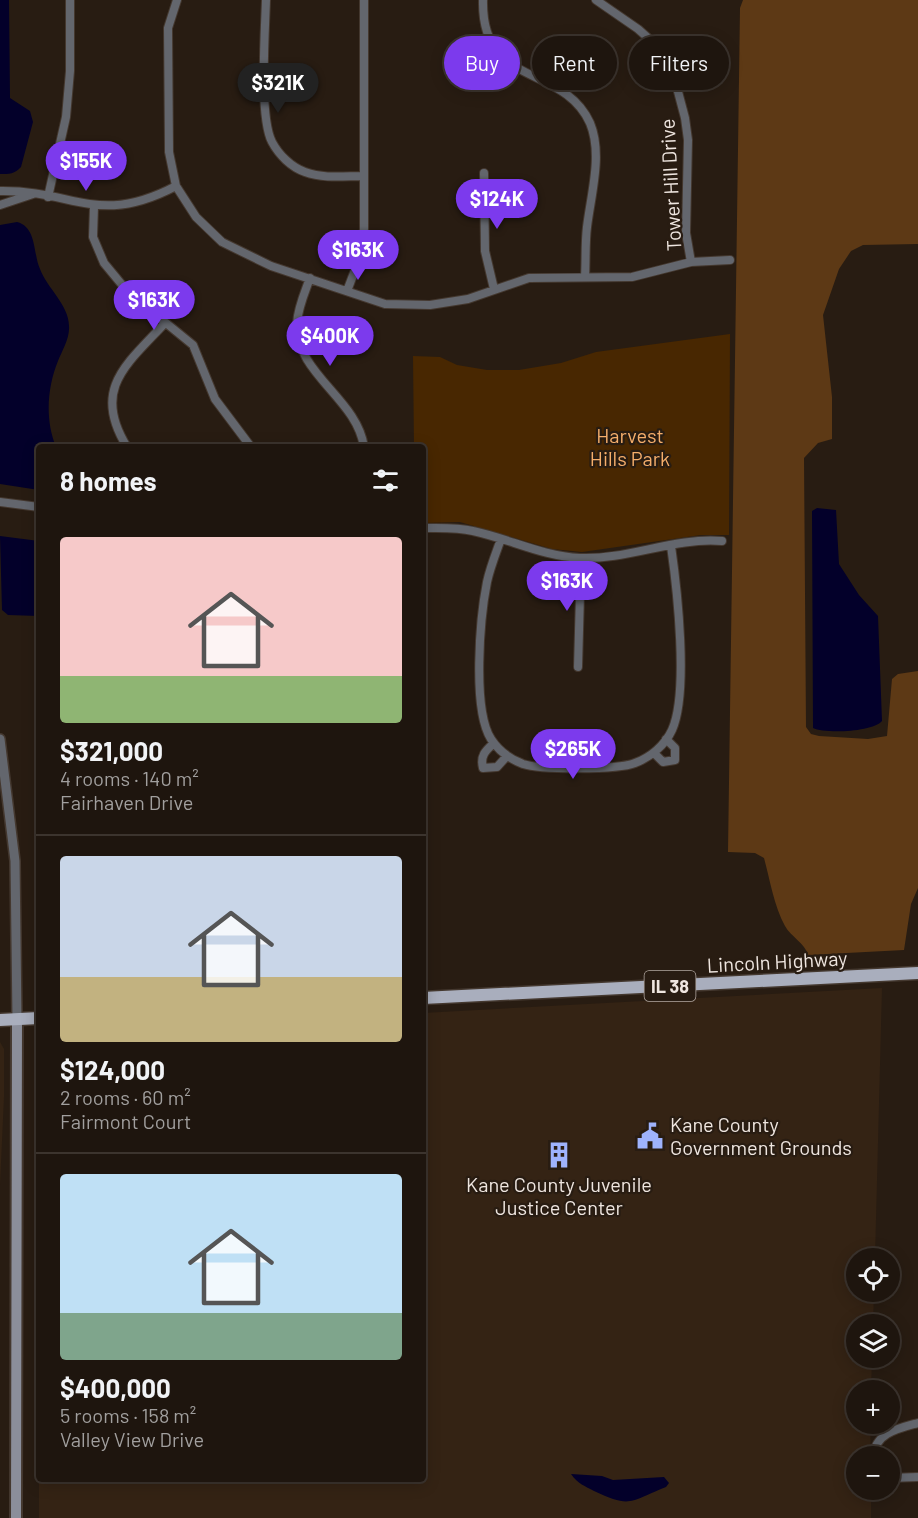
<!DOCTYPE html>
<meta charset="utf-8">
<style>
body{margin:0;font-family:Barlow,sans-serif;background:#2b221c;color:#f1f3f6;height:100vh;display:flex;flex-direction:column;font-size:22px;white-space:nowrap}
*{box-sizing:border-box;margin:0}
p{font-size:20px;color:#a19f9e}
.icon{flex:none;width:33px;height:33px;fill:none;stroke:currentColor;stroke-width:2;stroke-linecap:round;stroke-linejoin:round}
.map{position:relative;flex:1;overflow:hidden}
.details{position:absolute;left:36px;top:444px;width:390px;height:1038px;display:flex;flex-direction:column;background:#1e150e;border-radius:6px;box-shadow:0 3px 15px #0003,0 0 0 2px #3c342e}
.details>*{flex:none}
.top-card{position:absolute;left:444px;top:36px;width:384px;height:54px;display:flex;gap:12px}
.buttons{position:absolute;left:846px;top:1248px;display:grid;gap:12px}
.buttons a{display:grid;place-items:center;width:54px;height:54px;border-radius:50%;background:#1e150e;box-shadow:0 3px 15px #0003,0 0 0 2px #3c342e;font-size:30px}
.price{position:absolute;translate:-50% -51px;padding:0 14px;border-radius:21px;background:#7c3aed;color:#fff;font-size:20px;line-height:39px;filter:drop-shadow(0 2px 3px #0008)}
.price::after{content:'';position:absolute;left:50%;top:36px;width:18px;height:14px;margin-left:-9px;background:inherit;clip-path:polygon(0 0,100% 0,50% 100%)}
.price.selected{background:#222;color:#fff}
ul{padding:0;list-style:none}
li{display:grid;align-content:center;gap:12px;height:318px;padding:0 24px}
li+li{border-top:2px solid #3c342e}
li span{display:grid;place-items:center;height:186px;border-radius:6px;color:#555}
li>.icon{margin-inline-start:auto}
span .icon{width:108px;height:108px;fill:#fffc;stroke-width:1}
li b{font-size:26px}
h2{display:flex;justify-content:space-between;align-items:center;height:72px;padding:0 24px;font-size:26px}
.tag{padding:0 21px;border-radius:27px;background:#1e150e;box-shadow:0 3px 15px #0003,0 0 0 2px #3c342e;font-size:21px;line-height:54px}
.tag.selected{background:#7c3aed;color:#fff}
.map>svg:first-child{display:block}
.built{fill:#342314}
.green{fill:#482701}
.forest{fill:#5d3915}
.water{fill:#03002a}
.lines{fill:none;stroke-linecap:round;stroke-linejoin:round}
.minor-casing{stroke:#44382f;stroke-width:10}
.tertiary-casing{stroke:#44382f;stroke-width:12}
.secondary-casing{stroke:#44382f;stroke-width:14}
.primary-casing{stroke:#44382f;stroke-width:15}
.minor{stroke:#63666d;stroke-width:8}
.tertiary{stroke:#63666d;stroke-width:9}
.secondary{stroke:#8b8e9a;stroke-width:10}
.primary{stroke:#a9aebd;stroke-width:12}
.labels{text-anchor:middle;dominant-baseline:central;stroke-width:4.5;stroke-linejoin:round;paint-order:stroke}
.shield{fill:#281c12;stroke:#b3a9a2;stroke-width:1.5}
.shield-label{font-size:18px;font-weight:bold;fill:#efe6e0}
.street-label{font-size:20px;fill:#efe6e0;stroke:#281c12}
.park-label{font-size:20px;fill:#f5ae6b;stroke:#281c12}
.poi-label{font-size:20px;fill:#efe6e0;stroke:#281c12;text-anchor:start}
</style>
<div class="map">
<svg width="918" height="1518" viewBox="0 0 918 1518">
<rect width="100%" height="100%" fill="#281c12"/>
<path class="built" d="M882,988l-7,270h-19v34h18l-1,32h-17v34h16l-1,32h-15v34h14l1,32h-15v34h15v28h-832v-39h384v-466z
M0,1042l4,7v48l-4,88z"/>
<path class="green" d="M730,334l-1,201h-28l-119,17 -30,-3 -92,-27 -37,1v-76h-9l-1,-91 27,1 17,8 30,5h32l42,-7 35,-11z"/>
<path class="forest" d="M743,0h175v244l-55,1 -12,6 -12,18 -16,46 9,82v42l-14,4 -14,15 2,269 5,7 8,2 49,3 19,-3 5,-57 6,-5 20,-3v217l-7,16 -7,46 -96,5c-3,-12 -17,-18 -23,-29 -11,-20 -15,-46 -21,-68l-9,-5 -27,-1 12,-844z"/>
<path class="water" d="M0,0h9l1,98 20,13 3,11 -12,45c-6,7 -12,7 -21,7z
M17,222c20,5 16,32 23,47 7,19 29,36 29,57 1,12 -7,25 -11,35 -11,27 -13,59 -2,86h-17v43l-39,-6v-259z
M817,508l19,2 3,54 20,31 19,21 4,105c-9,11 -57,13 -69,7l-1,-217z
M0,536l39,5v75l-31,-1 -6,-5z
M571,1474l31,2 11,4 51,-3 5,6 -3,4c-36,14 -34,22 -72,4 -9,-5 -16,-7 -23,-17z"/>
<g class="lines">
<g class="minor-casing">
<path id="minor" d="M177,0l-9,28 1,124 7,34 20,31 26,25 49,24 114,38 45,1 38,-6 61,-21 103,-1 59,-15 39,-2
M266,0c-1,32 -7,117 6,142 7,13 19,25 33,30 19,7 40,4 59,4
M483,0c-2,89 80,63 107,123 13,31 1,71 -3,104 -2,16 -1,33 -2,50
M596,0l42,29 18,16 16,24 13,49 3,22 -2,93 5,29
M484,173l1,78 9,38
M0,191c75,-1 98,36 176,-5
M48,197l18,-80 4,-46v-71
M0,205l33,-11
M94,206l-1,31 11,26 24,29 65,53 22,54 36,48
M310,278c-5,14 -12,29 -13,45 -2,51 60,75 67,124
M347,291l13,-34 4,-28v-229
M127,447c-36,-58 0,-83 38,-124
M0,502l39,5
M423,528c17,0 34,-1 50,3 37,8 69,25 107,27 48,2 94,-21 142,-17
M501,539c-5,14 -11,29 -14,43 -7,35 -15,127 4,157 7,11 19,20 32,25 18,6 94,6 112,-1 16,-6 30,-18 37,-33 17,-38 5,-142 -1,-184
M578,667l3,-109
M494,743c-9,8 -14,13 -11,25l14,-1 10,-11
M654,753l9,9 12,-2v-12l-9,-9
M874,1456c0,-23 26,-28 44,-33
M890,1478l28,-1"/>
</g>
<g class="tertiary-casing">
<path id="tertiary" d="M0,739l15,122 2,158"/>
</g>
<g class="secondary-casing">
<path id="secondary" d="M16,1518l1,-499"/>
</g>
<g class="primary-casing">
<path id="primary" d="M423,998l495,-25
M0,1020l39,-2"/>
</g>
<use href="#minor" class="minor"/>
<use href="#tertiary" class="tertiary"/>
<use href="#secondary" class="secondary"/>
<use href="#primary" class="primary"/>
</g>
<defs>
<g id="civic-bare" transform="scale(2.07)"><path d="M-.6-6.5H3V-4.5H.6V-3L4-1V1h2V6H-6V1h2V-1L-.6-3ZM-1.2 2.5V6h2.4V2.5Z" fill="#9eb3fd" stroke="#281c12" stroke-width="2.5" paint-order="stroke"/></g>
<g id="building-bare" transform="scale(2.07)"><path d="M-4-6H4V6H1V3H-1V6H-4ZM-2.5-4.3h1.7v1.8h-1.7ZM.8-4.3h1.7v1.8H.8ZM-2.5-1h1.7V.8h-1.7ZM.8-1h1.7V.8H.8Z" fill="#9eb3fd" stroke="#281c12" stroke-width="2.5" paint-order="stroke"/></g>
</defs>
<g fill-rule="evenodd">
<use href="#civic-bare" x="650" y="1136"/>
<use href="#building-bare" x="559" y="1155"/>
</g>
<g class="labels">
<rect class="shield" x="644.5" y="971" width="51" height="30" rx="4.5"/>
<g class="shield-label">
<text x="670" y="986">IL 38</text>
</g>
<g class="street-label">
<text transform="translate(670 185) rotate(-93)">Tower Hill Drive</text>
<text transform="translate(777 961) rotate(-3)">Lincoln Highway</text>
</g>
<g class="park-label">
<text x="630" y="435">Harvest<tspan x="630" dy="23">Hills Park</tspan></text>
</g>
<g class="poi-label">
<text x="670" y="1124">Kane County<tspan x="670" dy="23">Government Grounds</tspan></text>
<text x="559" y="1184" text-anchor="middle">Kane County Juvenile<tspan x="559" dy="23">Justice Center</tspan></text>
</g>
</g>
</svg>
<div class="buttons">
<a><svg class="icon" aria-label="locate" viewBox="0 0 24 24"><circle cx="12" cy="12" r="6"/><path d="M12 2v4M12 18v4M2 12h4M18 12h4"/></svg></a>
<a><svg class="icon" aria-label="layers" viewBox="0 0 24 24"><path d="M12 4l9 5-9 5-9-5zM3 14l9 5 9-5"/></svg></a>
<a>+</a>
<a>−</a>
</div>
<b class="price selected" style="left:278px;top:114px">$321K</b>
<b class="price" style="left:86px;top:192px">$155K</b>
<b class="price" style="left:497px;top:230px">$124K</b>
<b class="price" style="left:358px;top:281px">$163K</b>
<b class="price" style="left:154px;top:331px">$163K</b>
<b class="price" style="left:330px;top:367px">$400K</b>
<b class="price" style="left:567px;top:612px">$163K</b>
<b class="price" style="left:573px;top:780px">$265K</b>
<div class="top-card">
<a class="tag selected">Buy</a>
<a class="tag">Rent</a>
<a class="tag">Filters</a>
</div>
<section class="details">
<h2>8 homes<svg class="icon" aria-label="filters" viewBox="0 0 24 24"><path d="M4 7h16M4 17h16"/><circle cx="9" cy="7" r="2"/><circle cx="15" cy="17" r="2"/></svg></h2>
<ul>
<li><span style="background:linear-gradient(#f6c9c9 75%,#8fb573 0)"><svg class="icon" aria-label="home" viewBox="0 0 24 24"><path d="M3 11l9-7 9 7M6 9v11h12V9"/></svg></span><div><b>$321,000</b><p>4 rooms · 140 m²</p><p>Fairhaven Drive</p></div></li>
<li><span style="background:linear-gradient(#c9d6e8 65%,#c2b280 0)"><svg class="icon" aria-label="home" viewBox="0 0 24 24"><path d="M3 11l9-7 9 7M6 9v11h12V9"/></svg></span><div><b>$124,000</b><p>2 rooms · 60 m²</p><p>Fairmont Court</p></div></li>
<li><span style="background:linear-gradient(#bfe0f5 75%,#7fa58c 0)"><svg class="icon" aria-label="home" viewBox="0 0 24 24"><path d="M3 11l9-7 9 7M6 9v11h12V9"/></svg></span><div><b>$400,000</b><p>5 rooms · 158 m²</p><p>Valley View Drive</p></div></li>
</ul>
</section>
</div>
